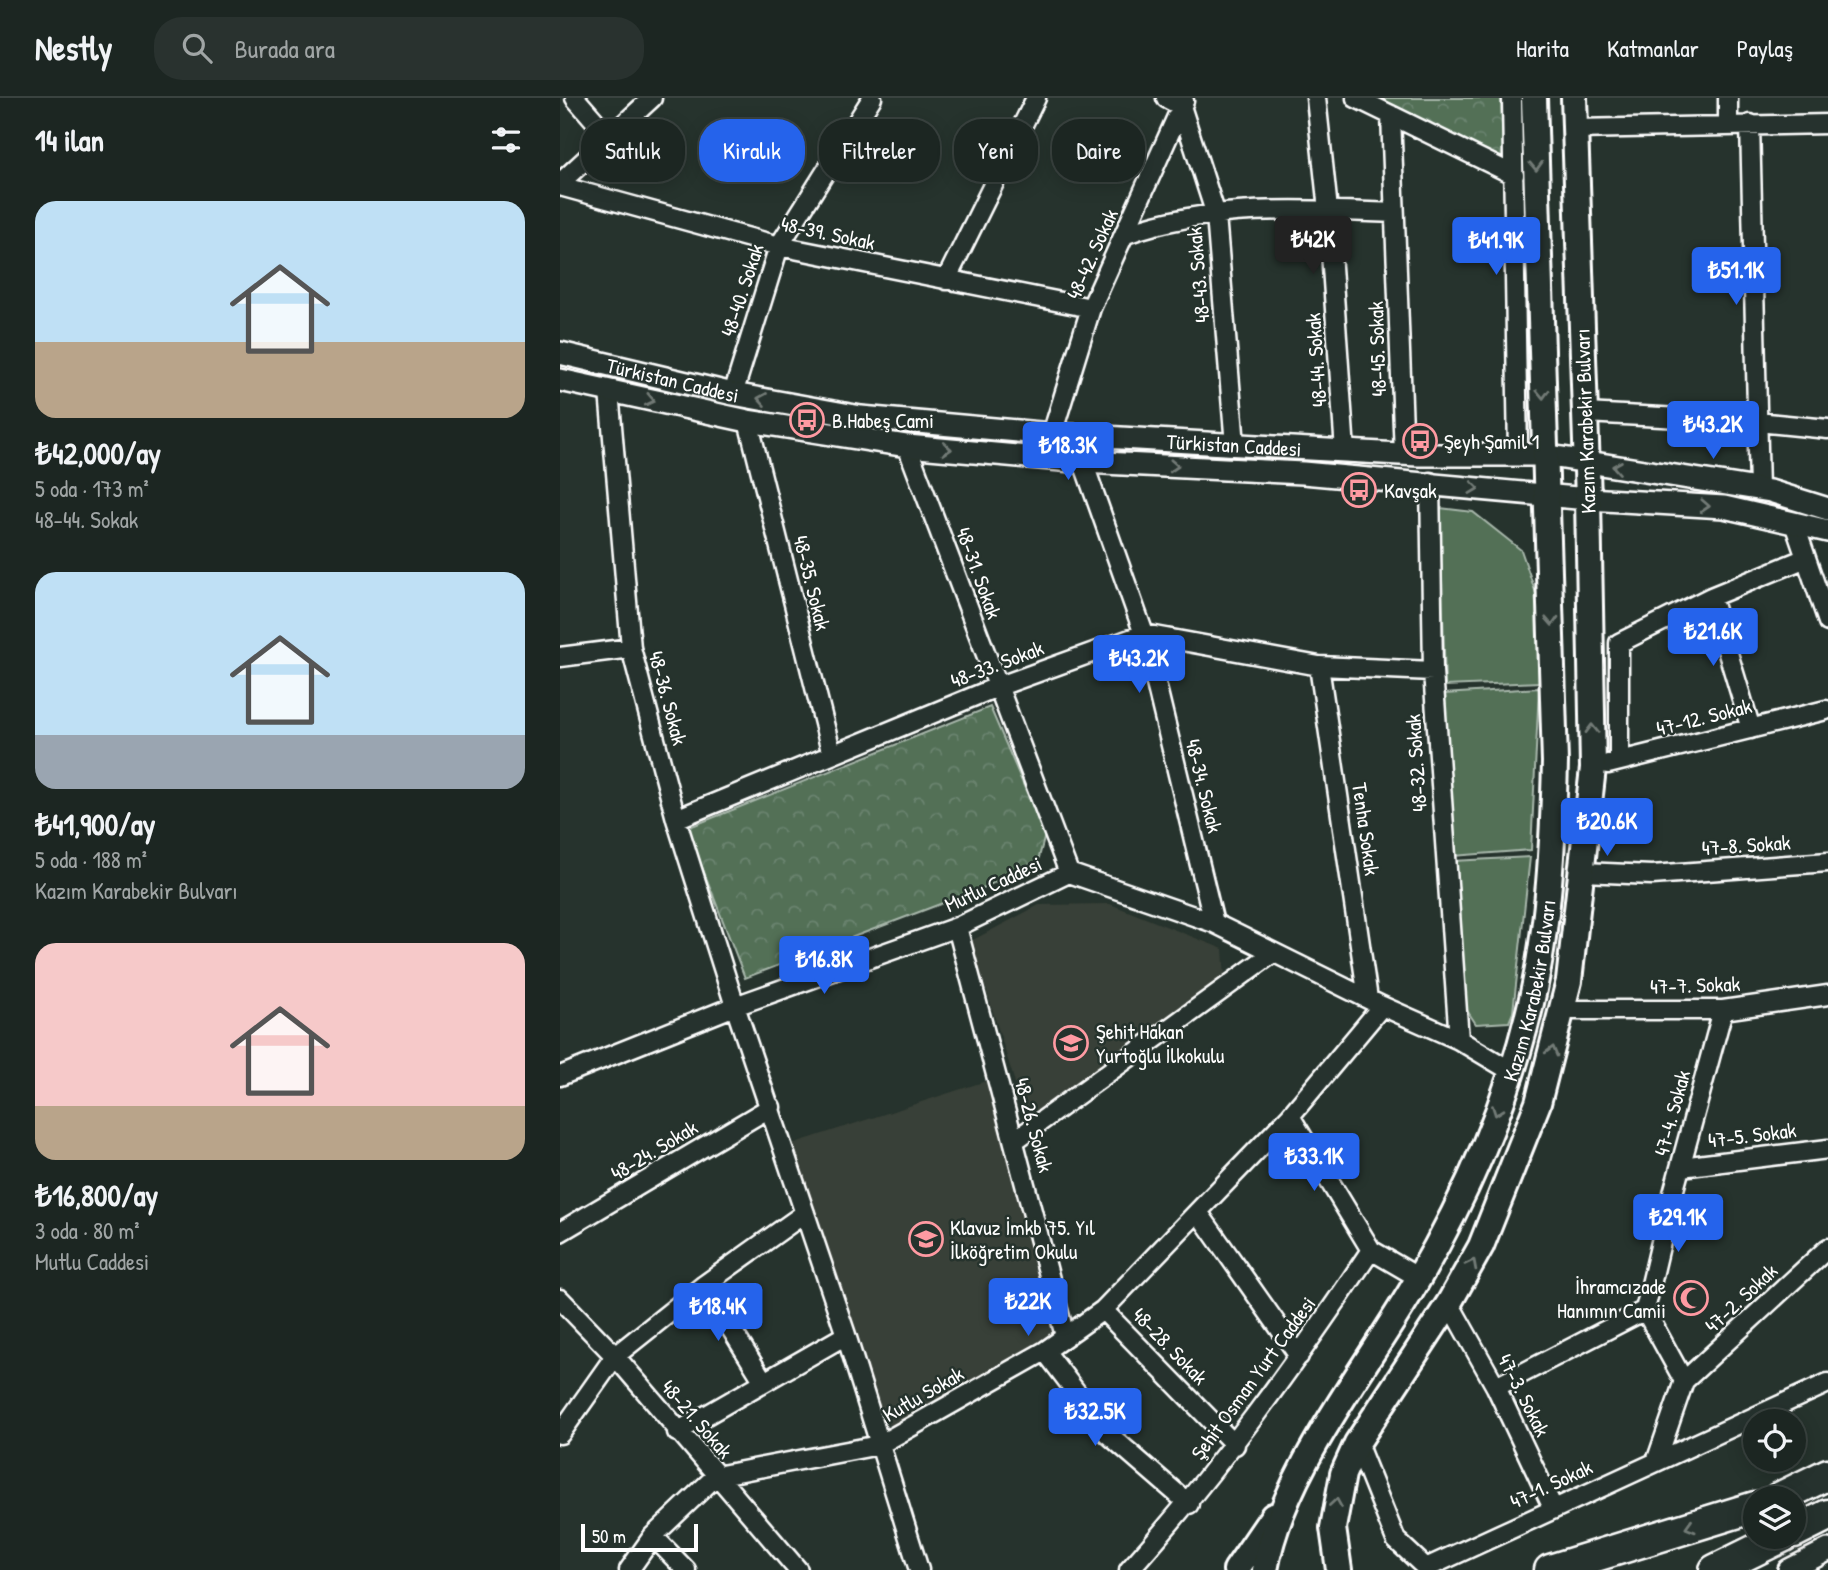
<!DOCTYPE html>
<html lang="tr">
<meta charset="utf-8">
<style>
body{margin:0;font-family:"Patrick Hand",sans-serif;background:#29322f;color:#f1f3f6;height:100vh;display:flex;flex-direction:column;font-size:26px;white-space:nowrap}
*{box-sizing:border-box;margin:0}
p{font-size:23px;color:#a0a5a5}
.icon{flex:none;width:38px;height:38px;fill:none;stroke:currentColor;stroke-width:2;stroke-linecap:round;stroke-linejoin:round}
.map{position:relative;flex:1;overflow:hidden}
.panel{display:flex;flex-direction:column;background:#1c2622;width:560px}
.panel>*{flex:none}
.banner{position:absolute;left:21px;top:21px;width:665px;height:63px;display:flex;gap:14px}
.controls{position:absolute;left:1183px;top:1311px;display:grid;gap:14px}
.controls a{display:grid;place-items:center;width:63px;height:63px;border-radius:50%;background:#1c2622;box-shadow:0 4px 18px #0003,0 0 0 2px #3a4340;font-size:35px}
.scale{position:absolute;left:21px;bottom:18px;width:117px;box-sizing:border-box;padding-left:7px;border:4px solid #fff;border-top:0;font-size:19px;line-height:24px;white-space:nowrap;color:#fff;-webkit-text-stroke:5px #26332d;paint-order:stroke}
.price{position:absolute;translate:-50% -60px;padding:0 16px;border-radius:7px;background:#2563eb;color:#fff;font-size:23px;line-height:46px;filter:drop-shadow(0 2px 4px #0008)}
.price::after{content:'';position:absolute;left:50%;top:42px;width:21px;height:16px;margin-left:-10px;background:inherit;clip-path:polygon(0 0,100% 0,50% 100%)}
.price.active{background:#222;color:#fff}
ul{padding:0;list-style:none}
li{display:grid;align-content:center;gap:14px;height:371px;padding:0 35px}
li span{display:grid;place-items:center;height:217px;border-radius:21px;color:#555}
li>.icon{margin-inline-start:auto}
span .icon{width:126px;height:126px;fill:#fffc;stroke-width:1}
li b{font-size:30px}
h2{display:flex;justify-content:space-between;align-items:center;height:84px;padding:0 35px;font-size:30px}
.pill{padding:0 24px;border-radius:28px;background:#1c2622;box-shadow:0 4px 18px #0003,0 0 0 2px #3a4340;font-size:24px;line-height:63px}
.pill.active{background:#2563eb;color:#fff}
header{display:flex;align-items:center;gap:42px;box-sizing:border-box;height:98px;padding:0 35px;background:#1c2622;border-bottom:2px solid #3a4340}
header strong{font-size:33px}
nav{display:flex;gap:38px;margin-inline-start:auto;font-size:24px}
.search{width:490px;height:63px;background:#29322f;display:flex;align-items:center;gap:18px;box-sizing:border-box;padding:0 24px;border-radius:28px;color:#a0a5a5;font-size:26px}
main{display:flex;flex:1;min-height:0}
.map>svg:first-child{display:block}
.built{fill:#394037}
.green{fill:#526f57;stroke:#a8b7ab;stroke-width:2}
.forest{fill:url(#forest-crowns);stroke:#a8b7ab;stroke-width:2}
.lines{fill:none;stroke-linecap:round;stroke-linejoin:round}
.minor-casing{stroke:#fff;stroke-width:23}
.tertiary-casing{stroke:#fff;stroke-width:26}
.secondary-casing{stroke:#fff;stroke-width:30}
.trunk-casing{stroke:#fff;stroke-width:35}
.minor{stroke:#26332d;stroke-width:18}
.tertiary{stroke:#26332d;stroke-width:21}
.secondary{stroke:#26332d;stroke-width:24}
.trunk{stroke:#26332d;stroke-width:30}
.oneway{stroke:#727a76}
.labels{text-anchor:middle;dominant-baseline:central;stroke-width:5;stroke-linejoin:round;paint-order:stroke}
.street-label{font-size:21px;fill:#fff;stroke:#26332d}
.poi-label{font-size:21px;fill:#fff;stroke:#26332d;text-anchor:start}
</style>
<header>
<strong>Nestly</strong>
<div class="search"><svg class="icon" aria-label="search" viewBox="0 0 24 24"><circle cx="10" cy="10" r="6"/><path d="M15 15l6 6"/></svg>Burada ara</div>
<nav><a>Harita</a><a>Katmanlar</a><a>Paylaş</a></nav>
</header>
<main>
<section class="panel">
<h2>14 ilan<svg class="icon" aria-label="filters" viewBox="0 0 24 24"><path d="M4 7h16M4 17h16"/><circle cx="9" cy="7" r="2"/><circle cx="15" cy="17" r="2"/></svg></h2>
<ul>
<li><span style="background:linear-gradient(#bfe0f5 65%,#b9a48a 0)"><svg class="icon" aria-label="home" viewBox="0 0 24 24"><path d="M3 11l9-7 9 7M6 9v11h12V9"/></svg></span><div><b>₺42,000/ay</b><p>5 oda · 173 m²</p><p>48-44. Sokak</p></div></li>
<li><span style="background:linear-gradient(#bfe0f5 75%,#9aa5b1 0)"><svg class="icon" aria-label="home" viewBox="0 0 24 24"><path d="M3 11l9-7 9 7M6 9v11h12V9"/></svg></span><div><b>₺41,900/ay</b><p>5 oda · 188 m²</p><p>Kazım Karabekir Bulvarı</p></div></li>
<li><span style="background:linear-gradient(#f6c9c9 75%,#b9a48a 0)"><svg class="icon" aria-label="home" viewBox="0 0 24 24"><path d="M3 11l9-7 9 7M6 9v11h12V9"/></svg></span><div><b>₺16,800/ay</b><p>3 oda · 80 m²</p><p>Mutlu Caddesi</p></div></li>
</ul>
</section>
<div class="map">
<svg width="1268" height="1472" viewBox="0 0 1268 1472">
<defs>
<pattern id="forest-crowns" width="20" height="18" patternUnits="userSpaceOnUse" patternTransform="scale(1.75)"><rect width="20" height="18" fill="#526f57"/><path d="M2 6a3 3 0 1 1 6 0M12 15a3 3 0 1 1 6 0" fill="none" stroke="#6c8570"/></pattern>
</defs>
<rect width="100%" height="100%" fill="#26332d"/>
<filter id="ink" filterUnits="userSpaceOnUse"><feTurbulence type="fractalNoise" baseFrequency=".0143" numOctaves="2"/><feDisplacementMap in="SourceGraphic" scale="14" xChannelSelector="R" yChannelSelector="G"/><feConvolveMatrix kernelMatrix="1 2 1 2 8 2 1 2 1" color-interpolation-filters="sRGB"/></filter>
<g filter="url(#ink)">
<path class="built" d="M550,806l113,45 2,30 -171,128 -28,11 -55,-177 68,-36z
M426,983l70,252 -161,94 -12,-7 -91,-276z"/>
<path class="green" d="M880,410l33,4 48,38 19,55 1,77 -96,4z
M979,590l-8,162 -78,6 -9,-162z
M970,759l-17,155 -4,10 -33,2 -10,-15 -13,-148z"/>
<path class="forest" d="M802,0h139l3,66z
M430,609l55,128 -7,26 -53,26 -240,91 -58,-150z"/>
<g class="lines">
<g class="minor-casing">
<path id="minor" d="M15,0l35,40
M606,0l15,8 35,109 19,230
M756,0l12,112 17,241
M796,0l158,77
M952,0l6,357
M1168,0v27
M831,17l13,340
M1190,26l9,365
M1015,31l253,-5
M0,85l92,-85
M0,88l219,60 312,62
M566,136c83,-30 181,-25 268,-21
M386,182l90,-182
M49,293l22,257 45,171 59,187 111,329 73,235
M173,296l46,-148 93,-148
M1025,315l172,9 71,7
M188,323l84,334
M492,336l39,-126 93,-207
M347,348l162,427
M523,364l61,172 70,289
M870,384l3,189 26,369
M1234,425l34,99
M1151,499l40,132
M0,559l71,-9
M759,568l49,333
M1059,663v-118l92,-46 95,-39
M1048,666l218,-54
M116,721l321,-132 147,-53 175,32 114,5
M1023,774l69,3 176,-13
M397,829l108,409
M1003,912h160l105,-15
M0,978l175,-70 222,-79 112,-54 145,50 168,83 77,34 52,31
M730,1018l81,134
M454,1043l259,-188
M1121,1069l147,-18
M638,1114l101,144
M0,1134l211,-125
M144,1187l60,97
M0,1201l55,57 183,214
M889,1205l47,84 57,121
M543,1212l132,135
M1085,1212l39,71 -28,81
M485,1253l63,83 81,70
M1124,1283l144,-133
M936,1289l149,-77 24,-102 54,-198
M117,1334l169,-97
M0,1336l55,-78 89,-71 101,-72
M797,1345l39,97 30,28 402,-185
M93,1438l33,34
M69,1472l24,-34 63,-60 163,-31 166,-94 58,-41 187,-194 92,-110
M569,1472c90,-100 167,-208 242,-320l48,28"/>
</g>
<g class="tertiary-casing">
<g id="tertiary">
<path id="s1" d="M0,255l173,41 128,23 191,17 293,17 73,4h126l226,36 58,18"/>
<path d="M0,282l188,41 159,25 176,16 220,11 285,26 136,8 104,24"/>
<path d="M1229,1472l39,-20"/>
</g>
</g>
<g class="secondary-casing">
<g id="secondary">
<path d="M676,1472l37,-54"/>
<path id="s2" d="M705,1472c17,-99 102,-202 152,-289 50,-86 91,-180 114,-278 18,-78 22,-161 24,-241l-21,-664"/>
<path d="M779,1472l-6,-42 10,-54 14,-31 92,-140 32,-57 57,-143 31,-122 24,-213 -5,-269 -14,-401"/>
</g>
</g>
<g class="trunk-casing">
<path id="trunk" d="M1219,1400l49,-24
M1234,1434l34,-17
M990,1472l205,-63
M1155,1472l69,-34"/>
</g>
<use href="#minor" class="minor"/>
<use href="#tertiary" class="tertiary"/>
<use href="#secondary" class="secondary"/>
<use href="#trunk" class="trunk"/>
</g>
<defs><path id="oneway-chevron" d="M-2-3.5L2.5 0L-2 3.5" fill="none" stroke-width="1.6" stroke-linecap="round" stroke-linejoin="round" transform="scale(1.75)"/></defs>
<g class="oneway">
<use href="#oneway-chevron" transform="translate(976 68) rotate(88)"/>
<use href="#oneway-chevron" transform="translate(983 296) rotate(88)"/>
<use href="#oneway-chevron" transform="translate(202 301) rotate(-170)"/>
<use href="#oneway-chevron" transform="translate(90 302) rotate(12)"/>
<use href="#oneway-chevron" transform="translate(387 351) rotate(5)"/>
<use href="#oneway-chevron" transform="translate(614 368) rotate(3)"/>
<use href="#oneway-chevron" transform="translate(1057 369) rotate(-171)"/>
<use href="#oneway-chevron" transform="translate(914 390) rotate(7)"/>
<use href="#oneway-chevron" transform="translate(1145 408) rotate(3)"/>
<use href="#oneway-chevron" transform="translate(992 523) rotate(87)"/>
<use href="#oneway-chevron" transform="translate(1032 631) rotate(-91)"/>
<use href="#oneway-chevron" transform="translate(992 953) rotate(-75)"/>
<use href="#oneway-chevron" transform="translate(937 1013) rotate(110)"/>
<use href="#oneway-chevron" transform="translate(912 1166) rotate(-63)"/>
<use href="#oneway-chevron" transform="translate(776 1405) rotate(-81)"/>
<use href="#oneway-chevron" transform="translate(1130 1429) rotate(163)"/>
</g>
</g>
<defs>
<g id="bus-ring" transform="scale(1.75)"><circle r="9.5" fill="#26332d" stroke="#ff9aa2" stroke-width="1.5"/><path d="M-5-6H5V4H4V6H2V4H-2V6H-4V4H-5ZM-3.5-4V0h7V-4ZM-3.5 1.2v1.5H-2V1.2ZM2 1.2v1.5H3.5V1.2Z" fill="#ff9aa2"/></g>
<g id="school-ring" transform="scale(1.75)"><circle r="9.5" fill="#26332d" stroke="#ff9aa2" stroke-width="1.5"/><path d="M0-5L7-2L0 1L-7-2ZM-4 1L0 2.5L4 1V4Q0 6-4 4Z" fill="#ff9aa2"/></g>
<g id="mosque-ring" transform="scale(1.75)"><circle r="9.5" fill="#26332d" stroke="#ff9aa2" stroke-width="1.5"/><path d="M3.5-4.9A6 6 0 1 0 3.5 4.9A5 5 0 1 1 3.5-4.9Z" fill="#ff9aa2"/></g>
</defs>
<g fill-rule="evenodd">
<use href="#bus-ring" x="247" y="322"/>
<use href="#bus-ring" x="860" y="343"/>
<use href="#bus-ring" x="799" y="392"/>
<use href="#school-ring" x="511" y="945"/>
<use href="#school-ring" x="366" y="1141"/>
<use href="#mosque-ring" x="1131" y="1200"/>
</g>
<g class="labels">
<g class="street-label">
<text transform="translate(268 135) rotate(12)">48-39. Sokak</text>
<text transform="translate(532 156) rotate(-66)">48-42. Sokak</text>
<text transform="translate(638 177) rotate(-95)">48-43. Sokak</text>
<text transform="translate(182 192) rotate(-72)">48-40. Sokak</text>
<text transform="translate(817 251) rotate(-92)">48-45. Sokak</text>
<text transform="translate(756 262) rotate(-94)">48-44. Sokak</text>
<text stroke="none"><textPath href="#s1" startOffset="116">Türkistan Caddesi</textPath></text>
<text transform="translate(1025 323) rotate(-92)">Kazım Karabekir Bulvarı</text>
<text stroke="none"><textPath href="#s1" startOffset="682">Türkistan Caddesi</textPath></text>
<text transform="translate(419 475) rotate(70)">48-31. Sokak</text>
<text transform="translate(252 485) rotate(76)">48-35. Sokak</text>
<text transform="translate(437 566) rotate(-21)">48-33. Sokak</text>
<text transform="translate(108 600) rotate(75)">48-36. Sokak</text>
<text transform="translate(1144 619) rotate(-14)">47-12. Sokak</text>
<text transform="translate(856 665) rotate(-94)">48-32. Sokak</text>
<text transform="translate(644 688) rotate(76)">48-34. Sokak</text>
<text transform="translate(806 731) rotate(82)">Tenha Sokak</text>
<text transform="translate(1186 747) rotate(-4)">47-8. Sokak</text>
<text transform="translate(433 786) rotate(-25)">Mutlu Caddesi</text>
<text transform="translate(1135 887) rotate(-2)">47-7. Sokak</text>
<text stroke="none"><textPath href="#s2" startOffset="642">Kazım Karabekir Bulvarı</textPath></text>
<text transform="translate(1112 1015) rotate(-75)">47-4. Sokak</text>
<text transform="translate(474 1027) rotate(75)">48-26. Sokak</text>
<text transform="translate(1192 1037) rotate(-7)">47-5. Sokak</text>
<text transform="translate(94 1052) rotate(-31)">48-24. Sokak</text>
<text transform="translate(1181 1200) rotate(-43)">47-2. Sokak</text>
<text transform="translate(610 1248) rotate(46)">48-28. Sokak</text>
<text transform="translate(693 1280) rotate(-54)">Şehit Osman Yurt Caddesi</text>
<text transform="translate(363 1296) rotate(-30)">Kutlu Sokak</text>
<text transform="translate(964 1297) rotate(63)">47-3. Sokak</text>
<text transform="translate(137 1321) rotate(49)">48-21. Sokak</text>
<text transform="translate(991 1386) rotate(-25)">47-1. Sokak</text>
</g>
<g class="poi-label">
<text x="272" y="322">B.Habeş Cami</text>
<text x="884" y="343">Şeyh Şamil 1</text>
<text x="824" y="392">Kavşak</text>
<text x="536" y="933">Şehit Hakan<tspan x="536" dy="24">Yurtoğlu İlkokulu</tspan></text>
<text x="390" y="1129">Klavuz İmkb 75. Yıl<tspan x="390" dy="24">İlköğretim Okulu</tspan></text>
<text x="1106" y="1188" text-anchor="end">İhramcızade<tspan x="1106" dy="24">Hanımın Camii</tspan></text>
</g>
</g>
</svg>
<div class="controls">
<a><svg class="icon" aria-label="locate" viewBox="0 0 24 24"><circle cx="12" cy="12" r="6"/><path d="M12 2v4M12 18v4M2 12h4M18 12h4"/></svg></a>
<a><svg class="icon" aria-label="layers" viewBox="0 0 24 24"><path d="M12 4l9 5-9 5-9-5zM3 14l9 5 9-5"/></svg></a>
</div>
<div class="scale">50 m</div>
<b class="price active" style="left:753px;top:178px">₺42K</b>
<b class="price" style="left:936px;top:179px">₺41.9K</b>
<b class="price" style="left:1176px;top:209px">₺51.1K</b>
<b class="price" style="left:1153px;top:363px">₺43.2K</b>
<b class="price" style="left:508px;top:384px">₺18.3K</b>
<b class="price" style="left:1153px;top:570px">₺21.6K</b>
<b class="price" style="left:579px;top:597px">₺43.2K</b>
<b class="price" style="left:1047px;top:760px">₺20.6K</b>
<b class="price" style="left:264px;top:898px">₺16.8K</b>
<b class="price" style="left:754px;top:1095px">₺33.1K</b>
<b class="price" style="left:1118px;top:1156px">₺29.1K</b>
<b class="price" style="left:468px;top:1240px">₺22K</b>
<b class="price" style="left:158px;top:1245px">₺18.4K</b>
<b class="price" style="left:535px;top:1350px">₺32.5K</b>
<div class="banner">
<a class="pill">Satılık</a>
<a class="pill active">Kiralık</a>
<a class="pill">Filtreler</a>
<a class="pill">Yeni</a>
<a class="pill">Daire</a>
</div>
</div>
</main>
